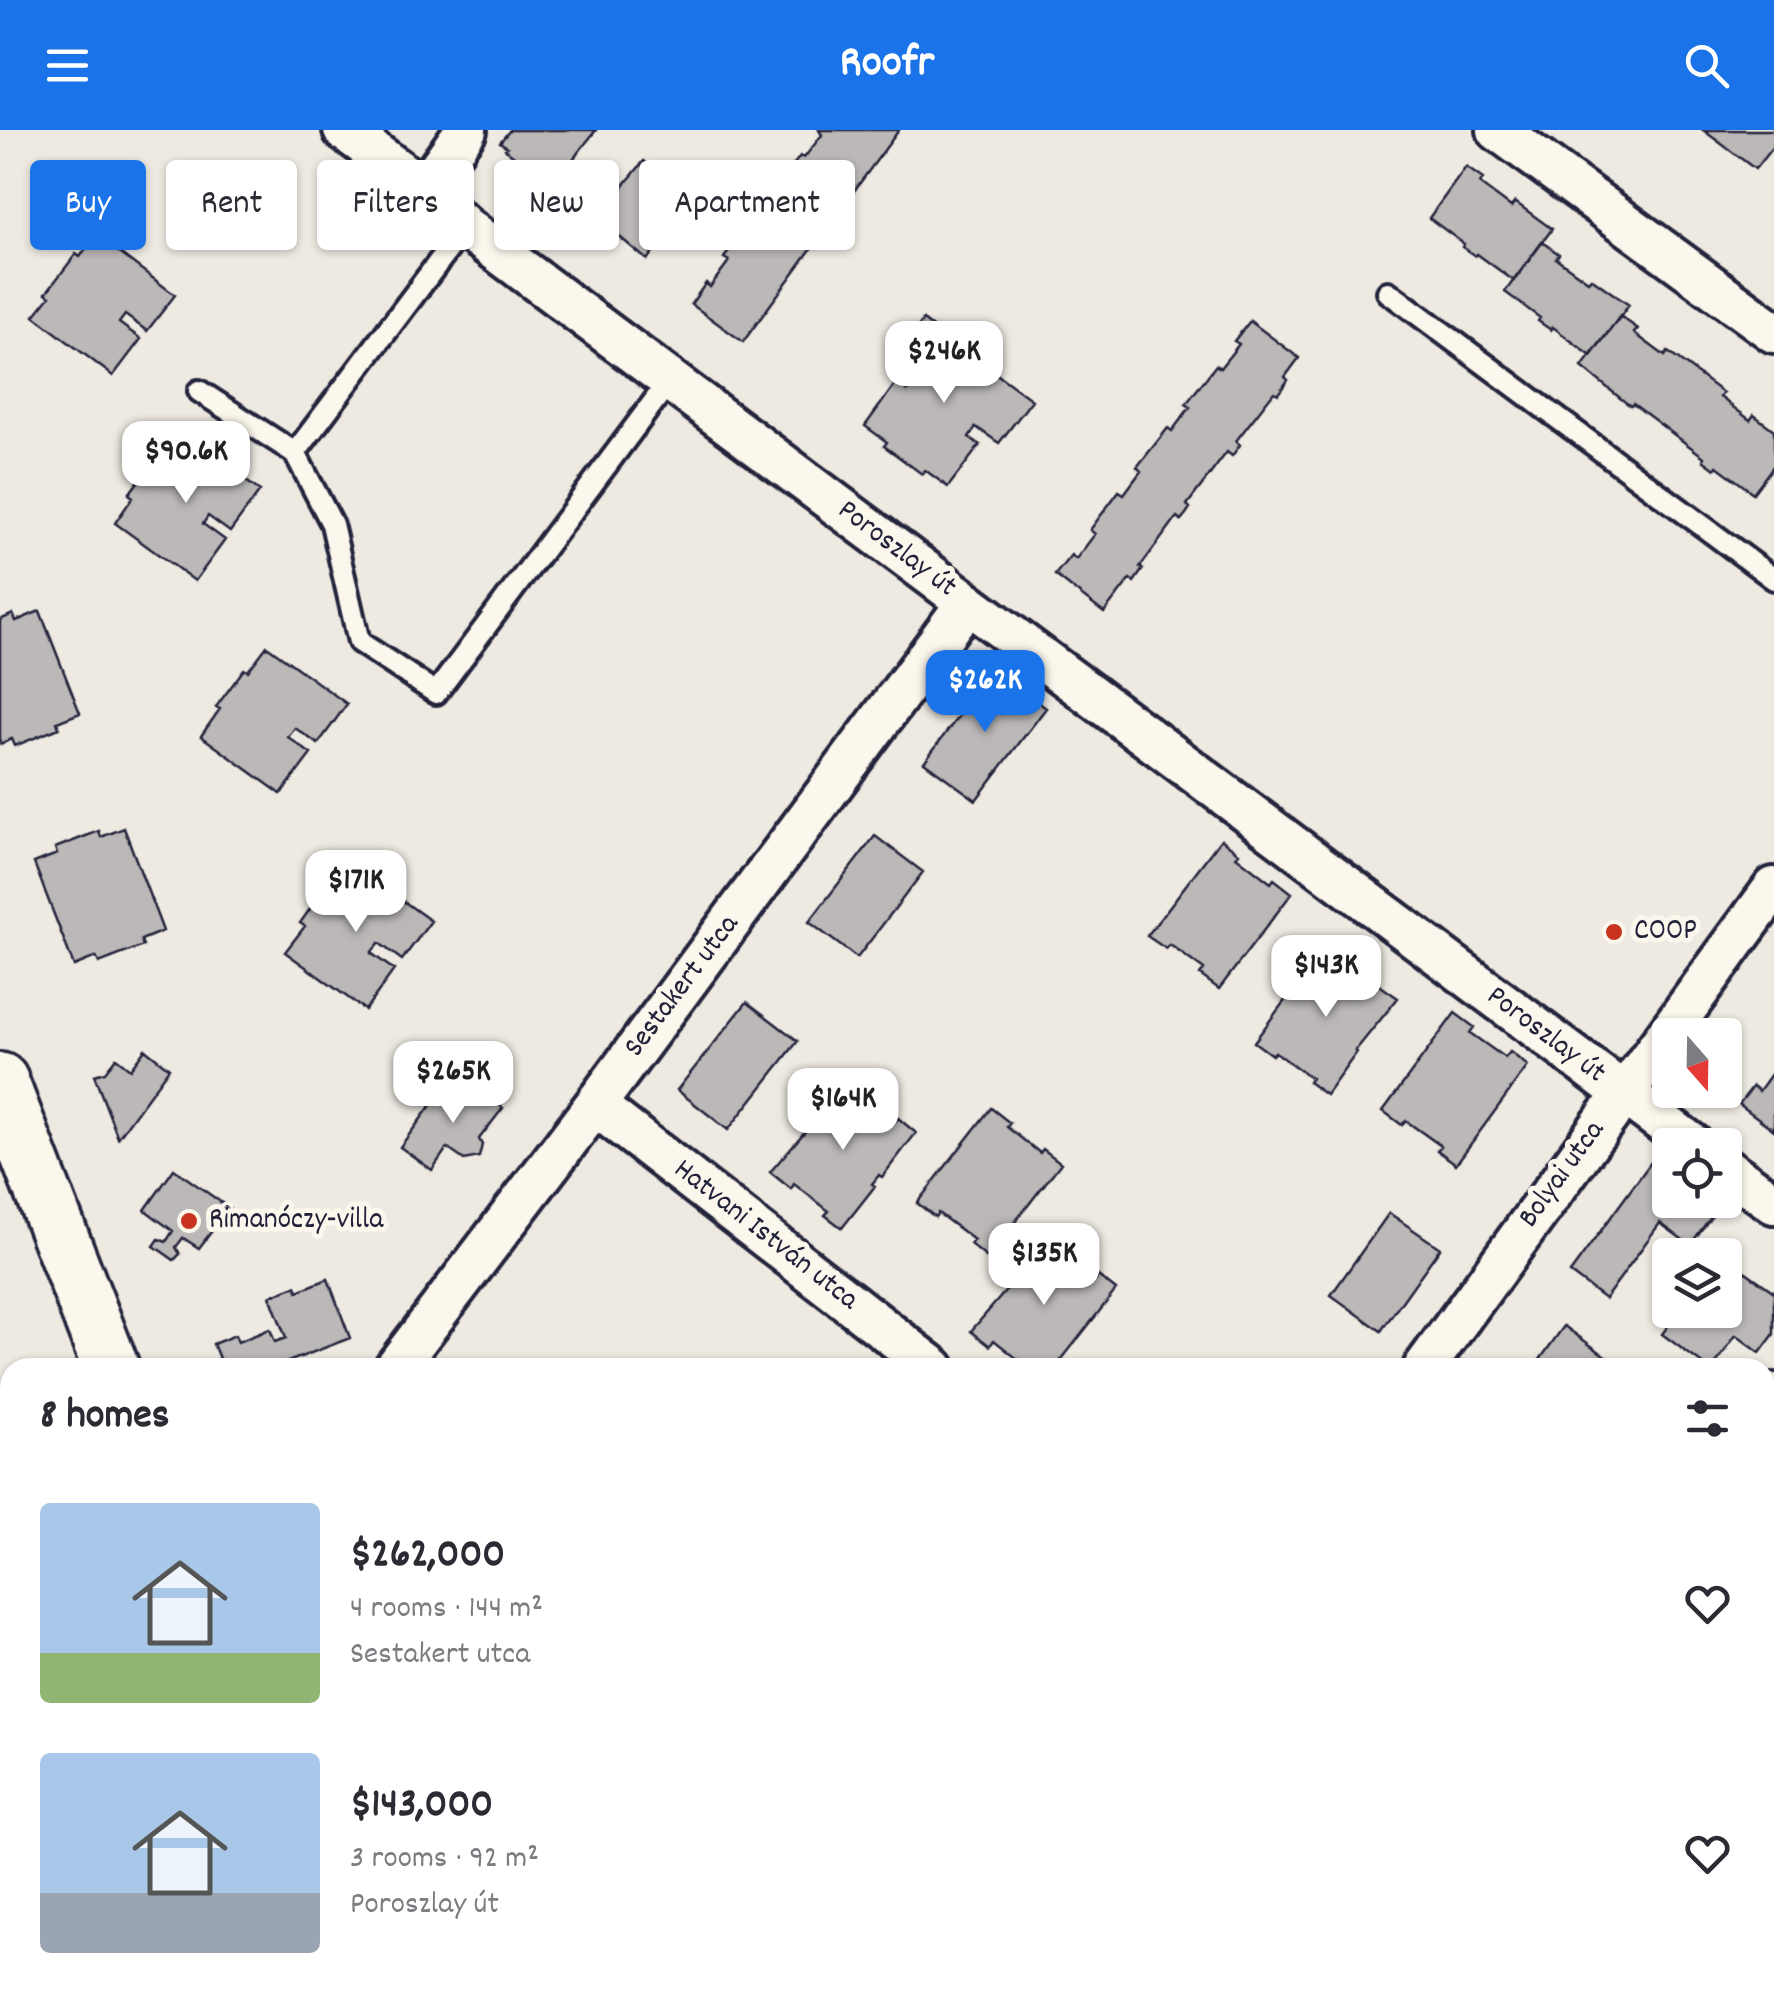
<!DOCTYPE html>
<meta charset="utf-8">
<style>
body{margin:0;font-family:Dekko,sans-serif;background:#f7f7f7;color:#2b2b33;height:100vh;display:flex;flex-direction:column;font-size:38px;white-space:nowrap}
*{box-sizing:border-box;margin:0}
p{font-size:32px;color:#7c7c81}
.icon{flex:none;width:55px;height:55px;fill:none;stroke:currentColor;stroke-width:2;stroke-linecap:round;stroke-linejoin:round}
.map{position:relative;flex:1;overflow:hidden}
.panel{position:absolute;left:0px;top:1228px;width:1775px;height:642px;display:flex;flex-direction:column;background:#fff;border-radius:30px 30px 0 0;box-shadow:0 2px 8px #0004}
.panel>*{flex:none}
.banner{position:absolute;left:30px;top:30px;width:1000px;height:90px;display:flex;gap:20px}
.needle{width:65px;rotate:160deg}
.tools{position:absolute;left:1652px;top:888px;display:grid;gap:20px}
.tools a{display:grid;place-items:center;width:90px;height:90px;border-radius:10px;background:#fff;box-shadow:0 2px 8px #0004;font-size:50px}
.price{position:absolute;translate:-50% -85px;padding:0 22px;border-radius:20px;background:#fff;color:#222;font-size:32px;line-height:65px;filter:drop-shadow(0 2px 5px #0008)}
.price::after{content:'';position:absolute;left:50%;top:60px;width:30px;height:22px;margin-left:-15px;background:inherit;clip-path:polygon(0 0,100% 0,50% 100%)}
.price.current{background:#1a73e8;color:#fff}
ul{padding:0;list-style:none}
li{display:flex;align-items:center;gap:30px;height:250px;padding:0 40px}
li span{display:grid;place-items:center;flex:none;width:280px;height:200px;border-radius:10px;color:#555}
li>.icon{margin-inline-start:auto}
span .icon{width:120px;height:120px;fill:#fffc;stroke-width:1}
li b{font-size:42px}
h2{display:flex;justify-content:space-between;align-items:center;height:120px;padding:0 40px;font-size:42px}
.chip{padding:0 35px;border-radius:10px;background:#fff;box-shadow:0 2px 8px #0004;font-size:35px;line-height:90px}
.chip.current{background:#1a73e8;color:#fff}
header{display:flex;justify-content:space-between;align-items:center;height:130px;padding:0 40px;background:#1a73e8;color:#fff;font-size:45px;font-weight:700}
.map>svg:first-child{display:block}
.building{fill:#bcb8b8;stroke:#22223b;stroke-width:2.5}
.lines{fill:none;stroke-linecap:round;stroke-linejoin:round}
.lane-casing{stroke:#22223b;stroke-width:28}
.street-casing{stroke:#22223b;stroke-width:48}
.secondary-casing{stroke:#22223b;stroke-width:62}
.lane{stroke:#fbf7ec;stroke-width:20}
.street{stroke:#fbf7ec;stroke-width:40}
.secondary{stroke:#fbf7ec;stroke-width:55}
.poi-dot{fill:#c8321e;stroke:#fbf7ec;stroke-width:4}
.labels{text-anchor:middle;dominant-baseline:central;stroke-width:10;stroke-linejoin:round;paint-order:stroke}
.street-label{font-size:30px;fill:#22223b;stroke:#fbf7ec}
.poi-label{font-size:30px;fill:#22223b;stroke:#fbf7ec;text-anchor:start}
</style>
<header><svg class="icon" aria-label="menu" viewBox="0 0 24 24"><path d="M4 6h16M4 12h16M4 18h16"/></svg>Roofr<svg class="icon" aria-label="search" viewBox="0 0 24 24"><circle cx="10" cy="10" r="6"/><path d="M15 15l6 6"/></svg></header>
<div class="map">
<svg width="1774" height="1868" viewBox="0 0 1774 1868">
<rect width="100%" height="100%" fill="#eeeae2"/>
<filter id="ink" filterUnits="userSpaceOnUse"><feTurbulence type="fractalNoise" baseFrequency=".01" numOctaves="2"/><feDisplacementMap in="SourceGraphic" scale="20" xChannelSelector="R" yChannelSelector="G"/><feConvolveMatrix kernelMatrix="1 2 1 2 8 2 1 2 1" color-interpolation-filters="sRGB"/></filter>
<g filter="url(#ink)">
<path class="building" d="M510,0h86l-44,56 -47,-37 2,-2 -7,-5z
M819,0h80l-76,103 3,2 -9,12 -3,-2 -71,97 -52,-38 15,-21 4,4 19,-26 -5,-3 29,-38 4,3 18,-24 -4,-4 29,-39 4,2 18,-23z
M1703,0h71v15l-19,24z
M644,31l49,37 -46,62 -50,-42z
M1466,37l17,12 -3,5 31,23 4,-5 37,27 -38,52 -37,-27 -2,2 -13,-9 2,-3 -35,-26z
M96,105l79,60 -28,36 -22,-16 -6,8 22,16 -28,37 -79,-60 16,-20 -4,-3 30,-39 4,3z
M1542,112l17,12 -3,4 32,23 3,-3 38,27 -38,51 -38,-29 -2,3 -13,-9 2,-3 -35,-26z
M1620,186l18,13 -4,4 31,23 3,-4 55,41 -3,4 30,23 4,-5 20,15v35l-21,28 -36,-27 -2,3 -12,-9 1,-3 -71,-53 -2,2 -6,-4 -43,-35z
M923,190l109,80 -33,43 -23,-16 -7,10 11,8 -32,42 -23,-17 -3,4 -38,-28 3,-4 -22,-16 31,-43 12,8 8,-10 -24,-18z
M1250,191l49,37 -14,19 3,3 -10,14 -4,-2 -38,49 4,4 -8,11 -5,-4 -40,53 3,3 -4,6 -5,6 -4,-3 -37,50 3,2 -9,13 -4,-3 -26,34 -49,-38 16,-20 5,4 19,-25 -5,-4 29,-39 5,3 17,-23 -4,-4 31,-39 4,3 18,-24 -4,-3 30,-39 4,3 19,-24 -5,-3z
M180,303l80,58 -30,41 -22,-16 -5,8 22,16 -30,41 -80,-58 18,-26 -4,-3 29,-39 4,3z
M40,481l40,102 -23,9 2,6 -44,18 -3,-7 -12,5v-124l13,-6 3,7z
M267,516l80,58 -29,40 -23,-16 -7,9 23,17 -30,40 -80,-58 19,-27 -4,-2 28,-38 4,2z
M994,539l52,39 -70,92 -52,-38z
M124,698l39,103 -22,9 2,6 -44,17 -3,-6 -22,9 -40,-103 23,-9 -2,-6 44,-17 2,6z
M875,706l48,36 -66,86 -48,-36z
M1221,709l18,14 -3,3 35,27 3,-4 18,14 -73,96 -19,-14 4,-5 -34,-25 -4,4 -19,-13z
M349,732l82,59 -29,39 -23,-17 -8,10 23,17 -29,40 -80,-58 20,-26 -5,-3 27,-38 4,2z
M1326,815l50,43 2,-4 20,14 -43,53 2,1 -31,43 -18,-13 3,-4 -36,-26 -3,3 -18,-13z
M747,872l51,39 -70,89 -51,-40z
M1455,883l19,14 -4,6 35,25 5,-6 18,14 -72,98 -19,-14 4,-4 -35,-25 -4,4 -19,-14z
M145,919l24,19 -51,70 -24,-63 11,-3 11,-14 14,11z
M1774,940v60l-35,-26 14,-18 6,5z
M844,947l19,15 -4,4 34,27 5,-5 18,15 -34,44 -3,-2 -7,9 3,2 -33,42 -17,-13 4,-4 -35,-27 -3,5 -21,-17 44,-51 -3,-2z
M466,949l37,29 -24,31 3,6 -3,12 -15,3 -17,-12 -15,22 -32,-23 43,-58 10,7z
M991,978l19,15 -3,4 33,26 3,-4 18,14 -74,95 -17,-14 4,-4 -36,-27 -3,4 -18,-14z
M1654,1028l16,12v30h41l8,6 -29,39 -30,-22 -55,76 -35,-26z
M174,1039l55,39 -30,40 -16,-10 -7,9 4,7 -6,6 -20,-14 5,-7 7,3 7,-11 -28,-21z
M1389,1083l51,35 -59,83 -50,-36z
M1046,1106l20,15 -3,4 33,25 2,-4 18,14 -61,78h-26l-35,-28 -4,6 -19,-15 45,-52 -2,-2z
M1725,1127l49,35v42l-14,19 -24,-18 -23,33h-5l-46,-34 18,-24h45z
M328,1149l22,59 -65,25 1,5h-63l-10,-24 22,-9 3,7 32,-13 5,13 11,-4 -16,-42 26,-10 2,5z
M1564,1196l58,42h-88z
M0,1309l10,26v11l-10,3z
M1765,1414l9,7v54l-9,13z
M1773,1726h1v78l-9,-6v-62z
M1535,1860h83l-6,8h-66z"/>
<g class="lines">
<g class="lane-casing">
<path id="lane" d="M465,97l-170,226 37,71 27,118 77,51 234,-313
M1388,162l386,287
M199,261l96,62
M1765,1266l9,-12"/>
</g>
<g class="street-casing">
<path id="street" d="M344,0l80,59 41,38 1228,918
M1498,0l276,202
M424,59l42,-59
M595,975l339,263
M1725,1038l49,35
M395,1238l200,-263 372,-502
M1424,1238l350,-480
M0,1453l10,2
M1761,1860l11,8
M966,1868l6,-8"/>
</g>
<g class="secondary-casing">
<path id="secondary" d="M0,951l111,287
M357,1860l3,8"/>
</g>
<use href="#lane" class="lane"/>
<use href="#street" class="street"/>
<use href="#secondary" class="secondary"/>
</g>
</g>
<g class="poi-dot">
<circle cx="1614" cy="802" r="10"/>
<circle cx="189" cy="1091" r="10"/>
</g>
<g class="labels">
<g class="street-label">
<text transform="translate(896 420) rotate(37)">Poroszlay út</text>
<text transform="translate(683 857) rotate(-53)">Sestakert utca</text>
<text transform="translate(1545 906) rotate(37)">Poroszlay út</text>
<text transform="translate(1563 1045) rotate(-54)">Bolyai utca</text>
<text transform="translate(765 1106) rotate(38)">Hatvani István utca</text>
</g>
<g class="poi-label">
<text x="1634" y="802">COOP</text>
<text x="209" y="1091">Rimanóczy-villa</text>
</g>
</g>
</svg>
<div class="tools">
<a><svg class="needle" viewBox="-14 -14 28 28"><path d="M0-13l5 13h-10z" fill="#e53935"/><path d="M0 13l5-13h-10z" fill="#7c7c81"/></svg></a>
<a><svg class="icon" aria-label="locate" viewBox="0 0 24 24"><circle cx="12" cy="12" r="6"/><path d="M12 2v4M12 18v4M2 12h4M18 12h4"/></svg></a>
<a><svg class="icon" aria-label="layers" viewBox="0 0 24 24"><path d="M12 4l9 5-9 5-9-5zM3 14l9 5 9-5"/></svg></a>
</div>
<b class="price" style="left:944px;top:276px">$246K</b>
<b class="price" style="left:186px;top:376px">$90.6K</b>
<b class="price current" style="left:985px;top:605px">$262K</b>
<b class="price" style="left:356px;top:805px">$171K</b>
<b class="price" style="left:1326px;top:890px">$143K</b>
<b class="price" style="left:453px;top:996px">$265K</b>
<b class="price" style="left:843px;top:1023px">$164K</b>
<b class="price" style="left:1044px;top:1178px">$135K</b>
<div class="banner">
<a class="chip current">Buy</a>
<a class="chip">Rent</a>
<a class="chip">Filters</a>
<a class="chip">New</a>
<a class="chip">Apartment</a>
</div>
<section class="panel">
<h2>8 homes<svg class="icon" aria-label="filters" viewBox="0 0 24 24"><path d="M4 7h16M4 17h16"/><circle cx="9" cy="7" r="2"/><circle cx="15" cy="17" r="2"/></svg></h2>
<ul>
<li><span style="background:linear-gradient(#a9c7e8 75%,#8fb573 0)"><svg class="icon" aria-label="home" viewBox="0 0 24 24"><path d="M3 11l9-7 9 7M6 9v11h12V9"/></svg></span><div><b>$262,000</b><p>4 rooms · 144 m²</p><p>Sestakert utca</p></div><svg class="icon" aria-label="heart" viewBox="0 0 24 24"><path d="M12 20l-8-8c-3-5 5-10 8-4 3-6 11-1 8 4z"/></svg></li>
<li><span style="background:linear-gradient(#a9c7e8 70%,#9aa5b1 0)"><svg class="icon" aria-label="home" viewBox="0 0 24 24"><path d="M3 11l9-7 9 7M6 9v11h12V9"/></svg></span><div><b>$143,000</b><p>3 rooms · 92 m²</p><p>Poroszlay út</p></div><svg class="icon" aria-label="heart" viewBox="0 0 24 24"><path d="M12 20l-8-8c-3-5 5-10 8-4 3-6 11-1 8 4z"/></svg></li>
</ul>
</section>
</div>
